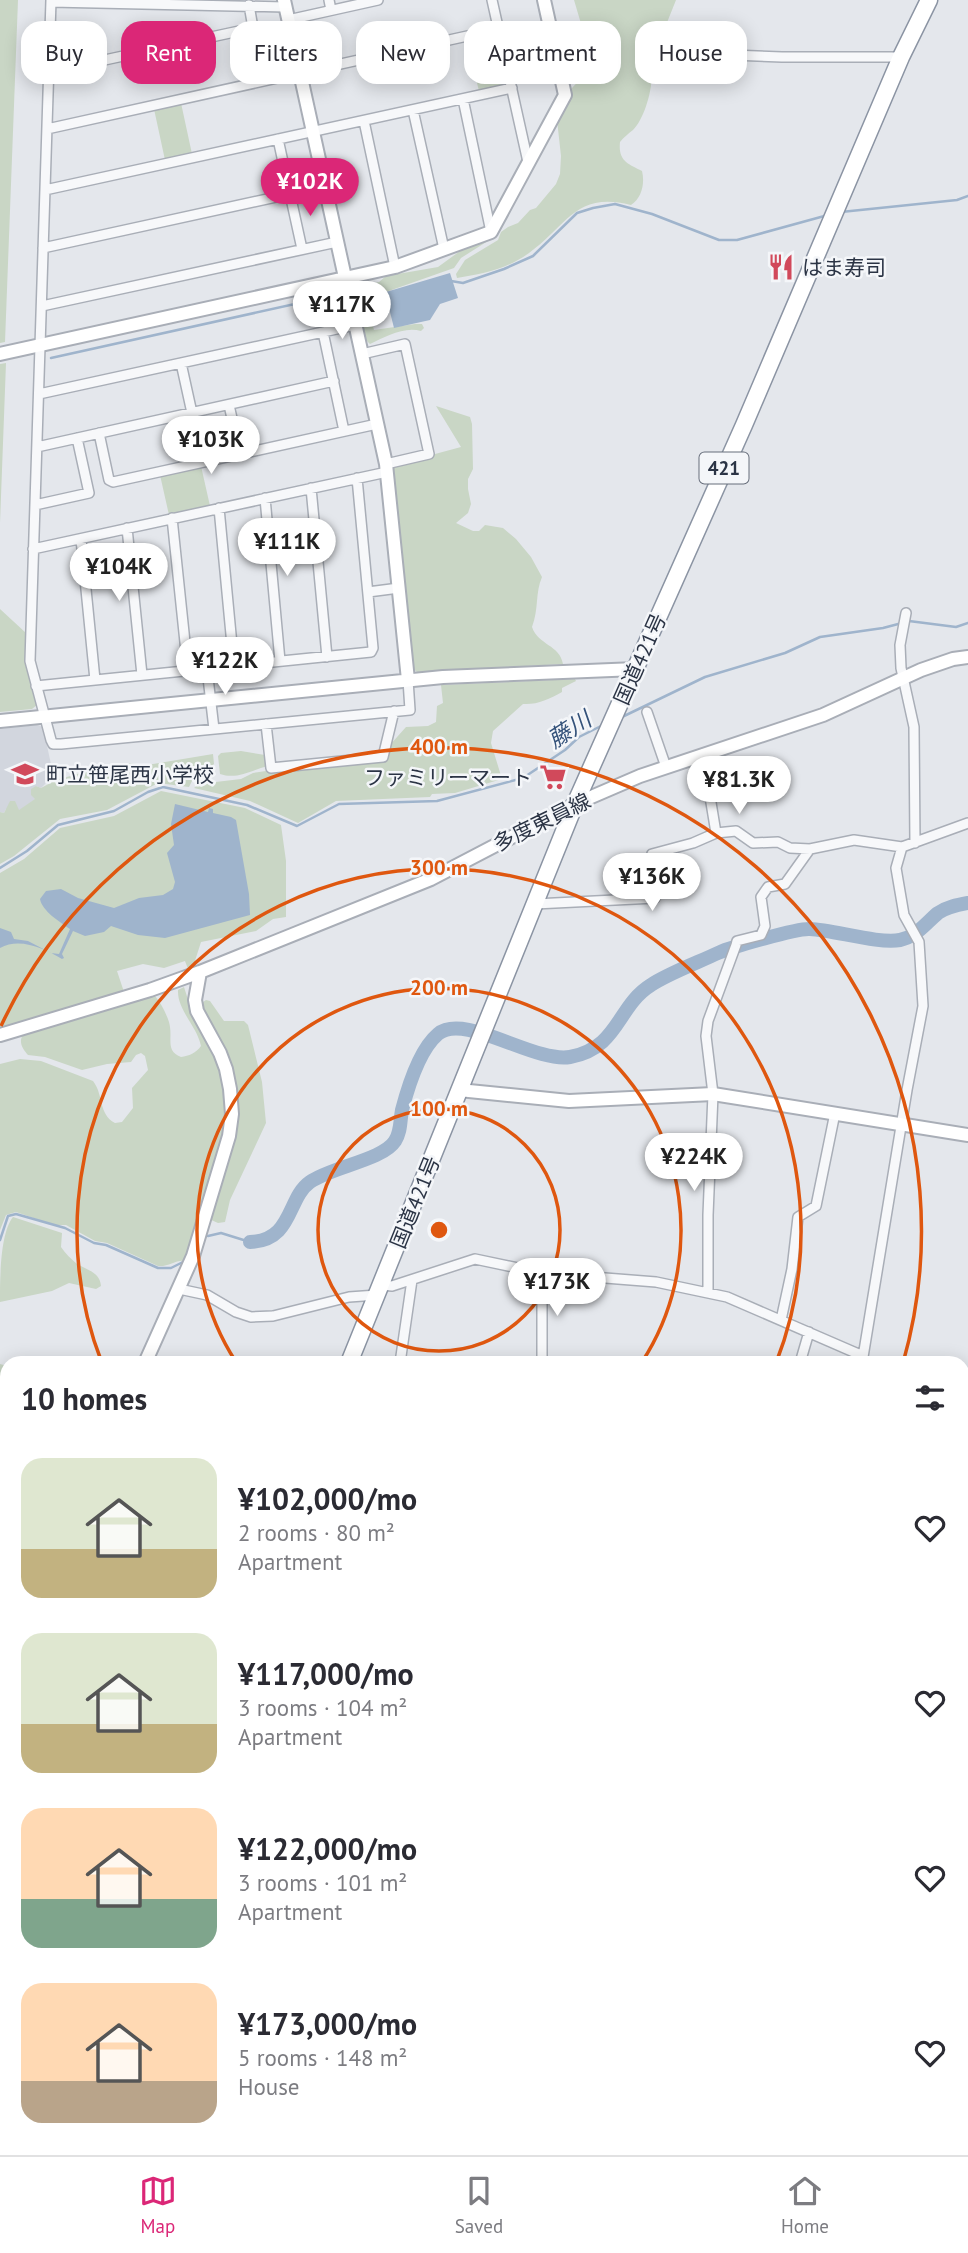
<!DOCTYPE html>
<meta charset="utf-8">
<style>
body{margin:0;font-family:"PT Sans","Noto Sans JP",sans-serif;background:#f7f7f7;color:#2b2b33;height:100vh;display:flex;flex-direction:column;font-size:26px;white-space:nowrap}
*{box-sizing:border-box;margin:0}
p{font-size:23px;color:#7c7c81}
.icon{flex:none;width:38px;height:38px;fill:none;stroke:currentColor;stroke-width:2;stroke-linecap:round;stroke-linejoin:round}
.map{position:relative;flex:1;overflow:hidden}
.side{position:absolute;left:0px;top:1356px;width:970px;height:800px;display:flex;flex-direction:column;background:#fff;border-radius:21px 21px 0 0;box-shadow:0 4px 18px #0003}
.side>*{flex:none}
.guide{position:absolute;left:21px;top:21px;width:928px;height:63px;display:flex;gap:14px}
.price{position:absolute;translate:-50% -60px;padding:0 16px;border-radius:24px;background:#fff;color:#222;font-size:23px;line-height:46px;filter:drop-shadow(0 2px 4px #0008)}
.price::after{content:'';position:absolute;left:50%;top:42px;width:21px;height:16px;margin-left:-10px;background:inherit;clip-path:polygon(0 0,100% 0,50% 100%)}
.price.active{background:#db2777;color:#fff}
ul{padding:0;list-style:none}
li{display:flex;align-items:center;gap:21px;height:175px;padding:0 21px}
li span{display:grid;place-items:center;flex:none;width:196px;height:140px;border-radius:21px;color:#555}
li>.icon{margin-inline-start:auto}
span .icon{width:84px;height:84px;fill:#fffc;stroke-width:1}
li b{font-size:30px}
h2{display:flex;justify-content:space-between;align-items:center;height:84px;padding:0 21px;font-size:30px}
.pill{padding:0 24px;border-radius:21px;background:#fff;box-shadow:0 4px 18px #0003;font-size:24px;line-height:63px}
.pill.active{background:#db2777;color:#fff}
.tabs{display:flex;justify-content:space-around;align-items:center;height:98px;border-top:2px solid #e1e1e2;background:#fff;font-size:19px;color:#7c7c81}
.tabs a{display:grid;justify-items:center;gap:4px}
.tabs .active{color:#db2777}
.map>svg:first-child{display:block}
.built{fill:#d2d6de}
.green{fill:#c9d6c5}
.water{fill:#9fb4cc}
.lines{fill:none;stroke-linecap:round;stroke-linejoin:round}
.stream{stroke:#9fb4cc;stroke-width:2.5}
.river{stroke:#9fb4cc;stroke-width:14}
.street-casing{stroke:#a9aeb7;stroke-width:12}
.secondary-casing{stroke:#a9aeb7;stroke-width:16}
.highway-casing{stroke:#8b94a3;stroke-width:19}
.street{stroke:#f7f8fa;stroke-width:9}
.secondary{stroke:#fff;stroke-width:12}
.highway{stroke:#fff;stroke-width:16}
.ring{fill:none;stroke:#df570f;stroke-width:3.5}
.labels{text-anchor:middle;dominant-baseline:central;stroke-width:5;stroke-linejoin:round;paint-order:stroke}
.shield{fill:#f4f6f9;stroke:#676e7b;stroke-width:2}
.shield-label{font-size:19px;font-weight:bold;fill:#2b3445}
.poi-label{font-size:21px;fill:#2b3445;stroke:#f4f6f9;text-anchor:start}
.street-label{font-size:21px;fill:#2b3445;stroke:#f4f6f9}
.water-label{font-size:23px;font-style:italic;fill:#34527a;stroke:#f4f6f9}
.centre{fill:#df570f;stroke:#f4f6f9;stroke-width:3.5}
.ring-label{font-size:21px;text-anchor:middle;font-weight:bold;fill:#df570f;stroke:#f4f6f9;stroke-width:5;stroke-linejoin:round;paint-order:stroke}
</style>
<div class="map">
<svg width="968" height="2155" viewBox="0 0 968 2155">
<rect width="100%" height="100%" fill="#e4e7ec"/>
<path class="built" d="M37,725l6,2 9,42 -2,10 -9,9 -5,-2v13l-13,9 -5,3 -12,-2 -2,4 -4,-1v-83z"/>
<path class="green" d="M0,0h18l-13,342 -5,1z
M574,0h102l-26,65c6,15 -5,54 -17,65 -5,4 -9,7 -13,12 -2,19 8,22 22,29 3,12 0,27 -11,34 -56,-14 -64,21 -102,48 -22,16 -46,21 -72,25l-1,-4 9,-14 33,-20 3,-8 7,-5 10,-4 12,-13 6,-2 20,-24 4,-10 1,-18 -4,-36 13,-24 2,-8 14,-15 5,-10 -1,-9z
M495,34l12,48 -2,4 -26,5 -13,-51z
M181,103l11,51 -27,6 -11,-51z
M487,238l4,1 -30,19 -7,10 -88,31 8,31 41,-6h7l2,4 -3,3c-17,-5 -36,6 -51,13 -13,-11 -8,-31 -12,-45 -1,-4 -4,-7 -5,-11l26,-6 7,-6 52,-9 22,-16z
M6,363l-6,160v-159z
M436,406l34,11 2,7 1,45 -5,10v10l3,15 -3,9 -12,10 17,8h6l6,-6 18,3 13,11 15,18 11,20c-7,16 -3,32 -10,50 6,18 28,18 31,37l-146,8 -7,-6 -18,-196 6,-6 63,-17z
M201,466l9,40 -41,9 -9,-40z
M0,609l26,24v29l11,43 -5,4 -32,3z
M575,679l1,2 -14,7v4c-13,7 -25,13 -39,12l-30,27 -2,12 11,36 -47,14 -23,1 -2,3 -94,4 -38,22 -48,-22 -56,-13 5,-4 42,-5 12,-6 13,-2 119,-10 4,-15 17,-19 22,-1 8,-4 1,-16 6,-3 -2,-18z
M241,751l24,4 3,11c-17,4 -31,14 -48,8l-2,-18 3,-3z
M213,754l1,10 -21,15 -4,8 -31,-4 -51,27 -47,9 -46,37 -14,8v-52l4,1 6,-12h5l4,9 16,-11 -4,-4v-6l5,-3 5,2 15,-8 36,-10 16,1 19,-8 20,2z
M161,791l84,17 36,17 5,36v56l-13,2 -17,12 -55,11 -8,25 -5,2 -3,-8 -21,7 -21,-4 -26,7 7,21 -124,38v-157l24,-14 36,-31 54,-12z
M184,987l7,22 27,52 10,47 -6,36 -36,117c-10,-2 -17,6 -28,5l-51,-23 -12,-2 -29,-16h-12l-38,-13 -10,3 -6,15v-166l20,-5 21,2 52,20c11,14 5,33 22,42l7,-1 11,-14 -1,-20 16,-18 -3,-14 -4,-3 -5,2 -5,7 -24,2 -25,6 -37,-13 -17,-2c-5,-6 -10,-13 -5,-20l128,-39h4c6,7 14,22 15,31 2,13 -4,24 11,30 8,-1 15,-4 20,-11 -4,-20 -24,-36 -23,-56z
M206,1000l4,1 14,20h20l4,4 14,57 4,41 -36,77 -5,22 -7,1 -9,-4 27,-99 -33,-107v-11z
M13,1217l49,16 -1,14c4,6 10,12 16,17 10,6 23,8 24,22l-5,3 -27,-6 -17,8 -52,11c0,-23 0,-69 13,-85z
M0,1364l7,2c-1,7 -7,16 0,23v383l-7,7z
M0,1815l7,1v134l-7,-1z
M0,1988l7,3v72l-7,9z"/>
<path class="water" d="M450,273l8,25 -18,6 -10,16 -36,8 -6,-24 1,10 -18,4 -4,-19 18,-5 3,9 -2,-11z
M175,804l33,8 1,-4 4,1v4l18,4 5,3 13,74 1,21 -85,23 -27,-3 -27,-9 -7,6 -19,4 -12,-5 -11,23 2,4 -2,1c-17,-10 -42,-22 -62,-11v-20l11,4 3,7 14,2 23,12 8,1 11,-25c-10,-7 -28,-18 -30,-30l6,-8 15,-2 17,9 36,10 25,-10 24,-3 10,-6 2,-7 -8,-29 7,-8 -3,-21z"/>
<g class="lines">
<path class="stream" d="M841,212l116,-12 11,-4
M451,281l12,2 41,-14 29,-13 44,-43 16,-5 22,-4 37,10 67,26h18l91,-25
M51,358l271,-60
M909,621l47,6 12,-4
M622,717l83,-40 80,-24 35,-16 63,-9 19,-5
M0,868l27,-17 31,-26 56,-14 34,-19 15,-5 84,18 50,21 42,-22 98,-3 86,-23 42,-28 14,-13 24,-12
M208,1236l13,-3 29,9
M0,1240l8,-24 8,-2 49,14 29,15 12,2 52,23h13l12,-6"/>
<path class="river" d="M250,1242c43,-1 37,-44 60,-60 21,-15 73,-22 85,-41 6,-9 5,-20 7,-31 6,-23 17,-60 36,-76 26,-22 96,29 132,23 49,-9 47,-51 81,-72 16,-11 48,-23 67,-32 13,-6 80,-25 92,-24 24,1 68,15 90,11 16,-3 26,-17 38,-27 9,-6 19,-8 30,-10
M962,2137l6,-2
M538,2149l8,6
M75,2155l11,-6
M910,2155l21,-6"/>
<g class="street-casing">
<path id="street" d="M51,0l-21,661 21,79 2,4h8l349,-34 -2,-30
M329,0l2,10
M492,0l36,162
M51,2l234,5
M249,5l4,23
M288,20l90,-20
M680,53l102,4h119
M49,72l204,-44 12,52
M463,99l28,133
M413,110l31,139
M364,121l31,146
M47,129l452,-100
M278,139l24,110
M45,190l467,-102
M43,248l247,-54
M42,306l295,-64
M323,332l21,99
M362,354l43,-10 24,110 -43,10
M181,363l11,50
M39,394l316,-69
M229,405l11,49
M99,433l10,47 4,2 264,-58
M37,447l297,-66
M311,488l16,169
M265,498l15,163
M35,505l54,-12 -12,-55
M219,508l15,158
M172,518l16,153
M127,528l15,147
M81,539l14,141
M33,549l354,-77
M368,592l31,-4
M906,613l-6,32 1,23 13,59 1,116
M207,669l7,60
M36,686l335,-34 2,-4 -16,-170
M647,712l19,55
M266,724l5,44 112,-11 11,-46
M703,754l13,79 20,-2 17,12 25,-1 12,6 20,1
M535,904l120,-6 -3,-44 41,-11 23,-10
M542,1273v90
M381,1285l11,1 83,-27 67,14 114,9 71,15 136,59
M179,1289l28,6 29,17 15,5 22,-1 76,-19 28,-2
M708,1293v-78l5,-121 -7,-58 2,-15 28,-76 1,-4 24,-6 4,-9 -4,-29 7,-10 17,-3 25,-35 44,-9 48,7
M781,1320l11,-51 6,-52 18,-11 19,-93
M400,1363l12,-83
M800,1363l9,-31
M862,1363l45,-273 16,-84 -4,-64 -15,-27 -8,-47 6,-21 66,-24
M962,1574l6,1
M962,1834l6,1
M962,1909l6,-2
M962,2062l6,-2
M0,2080l7,-11
M0,2128l7,-1
M494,2155l2,-6"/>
</g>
<g class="secondary-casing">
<path id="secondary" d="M284,0l102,464 22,216
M0,354l395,-87 96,-35 74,-137 -21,-95
M0,721l443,-44 193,-8
M0,1035l150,-45 50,-18 231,-93 144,-75 65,-28 183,-61 98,-45 32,-11 15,-2
M459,1090l110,11 144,-7 255,41
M145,1363l48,-107 36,-120 3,-22 -2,-25 -4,-20 -6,-16 -23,-42 -2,-11 5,-28
M0,1524l7,-5"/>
</g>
<g class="highway-casing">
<path id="highway" d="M349,1363l226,-559 169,-379 157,-368 28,-57
M50,2149l1,6"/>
</g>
<use href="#street" class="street"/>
<use href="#secondary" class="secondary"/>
<use href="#highway" class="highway"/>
</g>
<g class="ring">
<circle cx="439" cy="1230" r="121"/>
<path d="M236 1362A242 242 0 1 1 642 1362"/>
<path d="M102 1363A362 362 0 1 1 776 1363"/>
<path d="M1 1026A483 483 0 0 1 903 1363"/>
</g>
<defs>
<g id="restaurant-bare" transform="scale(2.1)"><path d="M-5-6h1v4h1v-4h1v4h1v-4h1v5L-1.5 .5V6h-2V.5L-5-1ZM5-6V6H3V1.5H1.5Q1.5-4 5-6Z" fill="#d1495b" stroke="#f4f6f9" stroke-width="2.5" paint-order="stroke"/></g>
<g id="school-bare" transform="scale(2.1)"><path d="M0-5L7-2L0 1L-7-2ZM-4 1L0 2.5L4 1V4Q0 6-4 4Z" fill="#d1495b" stroke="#f4f6f9" stroke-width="2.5" paint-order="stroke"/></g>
<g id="supermarket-bare" transform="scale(2.1)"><path d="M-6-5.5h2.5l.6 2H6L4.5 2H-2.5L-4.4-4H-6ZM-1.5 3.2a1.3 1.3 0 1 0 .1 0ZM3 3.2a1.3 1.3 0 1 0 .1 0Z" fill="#d1495b" stroke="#f4f6f9" stroke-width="2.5" paint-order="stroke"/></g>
</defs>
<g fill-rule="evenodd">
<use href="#restaurant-bare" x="781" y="267"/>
<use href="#school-bare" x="25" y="774"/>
<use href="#supermarket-bare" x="553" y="777"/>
</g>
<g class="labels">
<rect class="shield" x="699.5" y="452.5" width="49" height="31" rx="5"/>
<g class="shield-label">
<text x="724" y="468">421</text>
</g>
<g class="poi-label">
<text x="802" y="267">はま寿司</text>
<text x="46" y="774">町立笹尾西小学校</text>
<text x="532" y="777" text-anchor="end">ファミリーマート</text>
</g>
<g class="street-label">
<text transform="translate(640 659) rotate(-66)">国道421号</text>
<text transform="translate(542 822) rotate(-26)">多度東員線</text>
<text transform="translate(415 1202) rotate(-68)">国道421号</text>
</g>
<g class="water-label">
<text transform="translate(569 729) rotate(-33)">藤川</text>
</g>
</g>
<circle cx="439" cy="1230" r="10" class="centre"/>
<g class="ring-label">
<text x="439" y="754">400 m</text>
<text x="439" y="875">300 m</text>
<text x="439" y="995">200 m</text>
<text x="439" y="1116">100 m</text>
</g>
</svg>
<b class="price active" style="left:310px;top:218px">¥102K</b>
<b class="price" style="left:342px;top:341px">¥117K</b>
<b class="price" style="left:211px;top:476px">¥103K</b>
<b class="price" style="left:287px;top:578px">¥111K</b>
<b class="price" style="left:119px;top:603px">¥104K</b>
<b class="price" style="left:225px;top:697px">¥122K</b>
<b class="price" style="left:739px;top:816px">¥81.3K</b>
<b class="price" style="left:652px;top:913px">¥136K</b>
<b class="price" style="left:694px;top:1193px">¥224K</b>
<b class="price" style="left:557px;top:1318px">¥173K</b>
<div class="guide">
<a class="pill">Buy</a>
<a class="pill active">Rent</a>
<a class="pill">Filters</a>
<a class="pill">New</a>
<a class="pill">Apartment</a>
<a class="pill">House</a>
</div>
<section class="side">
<h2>10 homes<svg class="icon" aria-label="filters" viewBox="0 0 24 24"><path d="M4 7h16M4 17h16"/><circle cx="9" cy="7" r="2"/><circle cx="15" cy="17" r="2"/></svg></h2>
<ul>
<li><span style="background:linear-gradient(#dfe7d0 65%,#c2b280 0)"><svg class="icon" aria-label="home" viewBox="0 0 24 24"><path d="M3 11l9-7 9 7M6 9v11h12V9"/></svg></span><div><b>¥102,000/mo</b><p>2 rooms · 80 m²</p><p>Apartment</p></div><svg class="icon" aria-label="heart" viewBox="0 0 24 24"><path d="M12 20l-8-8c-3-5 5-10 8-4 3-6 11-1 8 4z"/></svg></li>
<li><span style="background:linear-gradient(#dfe7d0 65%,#c2b280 0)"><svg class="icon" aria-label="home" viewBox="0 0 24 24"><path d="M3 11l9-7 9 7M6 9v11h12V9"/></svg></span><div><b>¥117,000/mo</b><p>3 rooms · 104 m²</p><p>Apartment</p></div><svg class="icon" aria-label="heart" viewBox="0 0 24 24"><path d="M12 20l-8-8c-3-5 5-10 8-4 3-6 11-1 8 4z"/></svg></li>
<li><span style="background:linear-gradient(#ffd9b3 65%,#7fa58c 0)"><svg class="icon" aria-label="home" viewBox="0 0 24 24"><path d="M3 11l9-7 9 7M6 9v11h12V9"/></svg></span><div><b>¥122,000/mo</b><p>3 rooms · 101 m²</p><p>Apartment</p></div><svg class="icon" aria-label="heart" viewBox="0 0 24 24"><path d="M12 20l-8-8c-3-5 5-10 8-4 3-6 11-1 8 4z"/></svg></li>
<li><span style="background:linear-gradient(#ffd9b3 70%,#b9a48a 0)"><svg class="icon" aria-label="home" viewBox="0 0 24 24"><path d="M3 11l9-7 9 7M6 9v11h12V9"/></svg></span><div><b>¥173,000/mo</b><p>5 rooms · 148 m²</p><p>House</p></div><svg class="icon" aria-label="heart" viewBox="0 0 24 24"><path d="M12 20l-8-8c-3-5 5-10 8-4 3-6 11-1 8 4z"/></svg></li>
</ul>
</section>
</div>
<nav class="tabs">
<a class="active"><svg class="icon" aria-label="map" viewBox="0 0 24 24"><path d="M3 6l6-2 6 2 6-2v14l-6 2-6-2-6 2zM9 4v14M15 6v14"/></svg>Map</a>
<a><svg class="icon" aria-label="saved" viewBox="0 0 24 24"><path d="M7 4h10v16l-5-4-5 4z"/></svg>Saved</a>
<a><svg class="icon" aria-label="home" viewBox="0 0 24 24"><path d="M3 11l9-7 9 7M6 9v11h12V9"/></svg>Home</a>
</nav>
